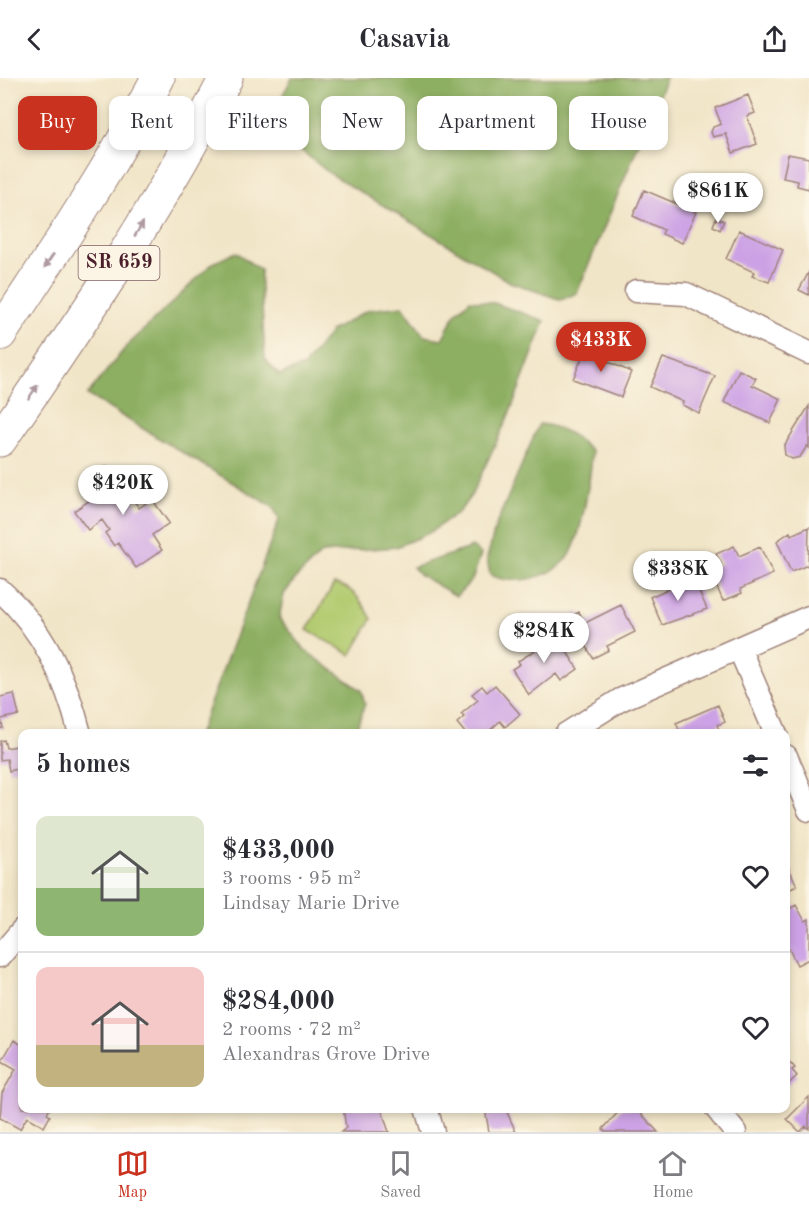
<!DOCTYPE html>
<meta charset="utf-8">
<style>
body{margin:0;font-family:"Old Standard TT",serif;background:#f7f7f7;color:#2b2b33;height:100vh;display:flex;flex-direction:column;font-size:22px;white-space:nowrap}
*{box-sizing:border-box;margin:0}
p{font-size:20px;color:#7c7c81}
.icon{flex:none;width:33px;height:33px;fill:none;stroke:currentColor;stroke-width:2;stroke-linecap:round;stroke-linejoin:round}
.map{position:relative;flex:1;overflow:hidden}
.side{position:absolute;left:18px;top:651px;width:772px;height:384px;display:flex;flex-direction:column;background:#fff;border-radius:12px;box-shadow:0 3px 9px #0003}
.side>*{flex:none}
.hud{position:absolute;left:18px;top:18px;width:774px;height:54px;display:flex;gap:12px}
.price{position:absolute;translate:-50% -51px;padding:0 14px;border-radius:21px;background:#fff;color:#222;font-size:20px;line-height:39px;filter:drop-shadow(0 2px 3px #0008)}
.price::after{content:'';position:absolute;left:50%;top:36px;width:18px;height:14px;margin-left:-9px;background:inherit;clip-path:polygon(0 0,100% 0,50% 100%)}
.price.current{background:#c8321e;color:#fff}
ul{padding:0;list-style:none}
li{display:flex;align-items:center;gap:18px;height:150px;padding:0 18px}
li+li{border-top:2px solid #e1e1e2}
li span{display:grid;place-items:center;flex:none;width:168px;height:120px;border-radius:12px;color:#555}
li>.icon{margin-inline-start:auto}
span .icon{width:72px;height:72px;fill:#fffc;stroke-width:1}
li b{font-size:26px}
h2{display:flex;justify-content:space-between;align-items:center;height:72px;padding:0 18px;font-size:26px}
.chip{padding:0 21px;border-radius:12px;background:#fff;box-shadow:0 3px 9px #0003;font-size:21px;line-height:54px}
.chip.current{background:#c8321e;color:#fff}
header{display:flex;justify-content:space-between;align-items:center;height:78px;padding:0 18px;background:#fff;font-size:27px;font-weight:600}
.tab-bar{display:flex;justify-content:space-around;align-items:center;height:84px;border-top:2px solid #e1e1e2;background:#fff;font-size:16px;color:#7c7c81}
.tab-bar a{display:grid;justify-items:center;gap:3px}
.tab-bar .current{color:#c8321e}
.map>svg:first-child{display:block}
.green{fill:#b2cb70;stroke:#7e754e;stroke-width:1.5}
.forest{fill:#8daf62;stroke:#6c6746;stroke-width:1.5}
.building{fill:#cca1e5}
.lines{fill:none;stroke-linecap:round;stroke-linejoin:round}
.minor-casing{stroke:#9e8279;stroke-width:25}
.primary-casing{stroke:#9e8279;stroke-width:35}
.minor{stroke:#fff;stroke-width:22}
.primary{stroke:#fff;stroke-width:33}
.oneway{fill:#ae9aa0}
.labels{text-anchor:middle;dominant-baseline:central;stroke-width:4.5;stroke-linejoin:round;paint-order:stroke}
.shield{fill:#fcf5e5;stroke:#7f5f63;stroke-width:1.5}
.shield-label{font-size:20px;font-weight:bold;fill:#4a1f2b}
</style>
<header><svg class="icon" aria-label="back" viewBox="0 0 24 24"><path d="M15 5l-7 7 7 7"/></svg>Casavia<svg class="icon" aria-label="share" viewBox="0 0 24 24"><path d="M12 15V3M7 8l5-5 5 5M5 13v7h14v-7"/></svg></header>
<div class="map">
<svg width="809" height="1054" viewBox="0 0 809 1054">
<rect width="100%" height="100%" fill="#fcf5e5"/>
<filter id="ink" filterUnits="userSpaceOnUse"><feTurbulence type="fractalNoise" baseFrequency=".0167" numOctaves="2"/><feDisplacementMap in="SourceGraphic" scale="12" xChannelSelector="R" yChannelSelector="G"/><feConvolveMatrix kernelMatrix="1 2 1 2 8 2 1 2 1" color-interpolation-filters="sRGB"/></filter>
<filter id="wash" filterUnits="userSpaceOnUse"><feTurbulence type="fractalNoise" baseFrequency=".008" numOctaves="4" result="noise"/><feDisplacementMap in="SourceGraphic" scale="24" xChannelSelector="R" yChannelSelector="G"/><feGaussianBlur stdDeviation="1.35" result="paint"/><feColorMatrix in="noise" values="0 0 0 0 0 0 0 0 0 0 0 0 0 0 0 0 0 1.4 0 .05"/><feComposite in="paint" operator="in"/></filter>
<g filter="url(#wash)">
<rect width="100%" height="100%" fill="#f1e5c7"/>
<path class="green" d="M334,506c19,1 30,21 38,35l-21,36 -44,-25z"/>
<path class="forest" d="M292,0h374l-89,215 -16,7 -51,-18 -181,-109 -57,-46 9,-29z
M236,174l24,18 5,89 14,16 25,-9 27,-35 37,-21 35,-4 21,30 18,3 14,-26 14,-13 24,3 51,18 -36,94 -37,79 -12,17 -31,22 -33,14 -74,6 -25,24 -13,17 -5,24 27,33 55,39 4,14 -10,29h-156l80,-213 -6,-13 -186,-112 39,-48 87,-84z
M539,346c22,2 37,12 53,28 -1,22 -11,91 -25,107 -18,20 -53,27 -77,16l-3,-17 9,-33z
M472,469l9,7 -9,26 -16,16 -36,-21 -7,-8z"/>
<g id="blocks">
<path class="building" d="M748,17l7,18 -8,3 10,28 -24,9 -7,-19 -13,3 -2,-5 2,-5 8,-3 -6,-16z
M788,76l21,4v31l-12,-3 1,-5 -15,-3z
M644,112l52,22 -14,31 -20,-9 2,-4 -31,-14z
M716,140l8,3 -4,9 -7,-4z
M739,152l44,20 -14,32 -17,-6 2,-4 -28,-13z
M809,194v23l-10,-5z
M588,266l17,8 -3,7 29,13 -10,25 -48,-18z
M663,280l52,18 -16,37 -17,-8 1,-3 -33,-15z
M739,292l17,8 -4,7 29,14 -11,24 -46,-21z
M809,328v42l-2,-2 -7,11 -8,2 -7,-4 -1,-9z
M106,388l11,15 3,-1 3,3 8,-5 7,1 4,6 -2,7 -8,6 7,10 13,-9 17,24 -17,12 10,15 -26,18 -18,-25 -4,3 -9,-13 4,-3 -7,-10 -14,10 -14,-19 22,-15 -11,-15z
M809,449l-1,38 -17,7 -14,-31 13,-9 1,3z
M734,468l5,10 21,-9 13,27 -33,15 2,4 -19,8 -14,-32 12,-5 -5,-10z
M693,500l14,31 -45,16 -12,-28z
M621,527l14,27 -28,14 2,4 -16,8 -23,-41 9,-5 6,11z
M547,556l5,8 6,-4 20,31 -17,12 -5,-7 -27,21 -17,-26 8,-5 -2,-3 18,-11 -4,-6z
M495,607l25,29 -15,13 -5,-6 -14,13h-20l-9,-11 7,-6 -3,-3 17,-14 -6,-6 10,-8 5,6z
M14,616l5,21 -18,4 2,9 -3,1v-32z
M718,627l7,17 -8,3 4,9h-40l-5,-11z
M4,662l2,8 16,-3v23l-13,3 -2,-12 -7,1v-19z
M786,783l11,25 -11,5z
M796,827l9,16 4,-2v40l-12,6 -11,-22v-32z
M14,962l8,5v63h28l-3,6 3,2 -6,11 -17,-10 -7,12 -20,-11 2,-25 14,-24 -14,-8z
M786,980l9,10 -3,2 5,6 -11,10z
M809,1019v32l-3,-3 -6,6 -13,-13z
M343,1030h38l8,24h-48l5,-4z
M485,1030h20l11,24h-27z
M622,1030h14l22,24h-52l-3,-3z"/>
</g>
</g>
<g filter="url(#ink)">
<use href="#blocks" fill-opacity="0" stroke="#9e8279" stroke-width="1.5"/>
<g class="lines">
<g class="minor-casing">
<path id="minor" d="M636,213l50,3 123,59
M0,512c43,39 66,88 80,144
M739,570l37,86
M566,656l54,-34 189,-83
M786,678l23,54
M0,878l22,-26
M426,1030l7,24
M716,1030l19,24"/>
</g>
<g class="primary-casing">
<path id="primary" d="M0,256c56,-84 111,-167 158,-256
M0,362c81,-117 161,-235 226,-362"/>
</g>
<use href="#minor" class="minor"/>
<use href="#primary" class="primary"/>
</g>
<defs><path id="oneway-solid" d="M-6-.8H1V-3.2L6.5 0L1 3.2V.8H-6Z" transform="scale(1.5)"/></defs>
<g class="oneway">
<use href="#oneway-solid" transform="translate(139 151) rotate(-59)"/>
<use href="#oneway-solid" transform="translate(49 183) rotate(124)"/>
<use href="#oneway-solid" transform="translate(33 314) rotate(-55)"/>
</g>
</g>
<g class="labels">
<rect class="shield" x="78.5" y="168" width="81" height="34" rx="4.5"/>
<g class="shield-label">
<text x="119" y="185">SR 659</text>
</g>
</g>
</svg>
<b class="price" style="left:718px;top:146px">$861K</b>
<b class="price current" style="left:601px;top:295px">$433K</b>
<b class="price" style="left:123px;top:438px">$420K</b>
<b class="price" style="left:678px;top:524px">$338K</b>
<b class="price" style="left:544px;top:586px">$284K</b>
<div class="hud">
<a class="chip current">Buy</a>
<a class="chip">Rent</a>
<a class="chip">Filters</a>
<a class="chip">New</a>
<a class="chip">Apartment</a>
<a class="chip">House</a>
</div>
<section class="side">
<h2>5 homes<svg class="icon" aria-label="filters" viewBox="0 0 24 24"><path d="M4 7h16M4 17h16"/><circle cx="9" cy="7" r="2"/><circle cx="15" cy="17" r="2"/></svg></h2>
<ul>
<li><span style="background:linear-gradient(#dfe7d0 60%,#8fb573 0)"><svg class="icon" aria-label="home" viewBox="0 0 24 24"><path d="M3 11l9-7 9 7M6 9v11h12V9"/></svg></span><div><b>$433,000</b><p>3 rooms · 95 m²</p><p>Lindsay Marie Drive</p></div><svg class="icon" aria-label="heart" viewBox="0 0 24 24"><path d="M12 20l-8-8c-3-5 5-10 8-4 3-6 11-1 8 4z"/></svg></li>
<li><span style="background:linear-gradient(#f6c9c9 65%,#c2b280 0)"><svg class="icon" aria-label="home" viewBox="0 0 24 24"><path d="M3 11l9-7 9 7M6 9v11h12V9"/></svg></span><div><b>$284,000</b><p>2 rooms · 72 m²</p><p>Alexandras Grove Drive</p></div><svg class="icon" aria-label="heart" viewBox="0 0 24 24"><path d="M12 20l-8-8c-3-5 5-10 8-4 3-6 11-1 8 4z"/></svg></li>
</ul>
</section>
</div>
<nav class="tab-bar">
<a class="current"><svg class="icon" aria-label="map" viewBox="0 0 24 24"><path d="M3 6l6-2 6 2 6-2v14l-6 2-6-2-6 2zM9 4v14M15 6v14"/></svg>Map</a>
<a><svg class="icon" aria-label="saved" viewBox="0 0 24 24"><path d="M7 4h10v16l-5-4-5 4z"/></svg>Saved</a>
<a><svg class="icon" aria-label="home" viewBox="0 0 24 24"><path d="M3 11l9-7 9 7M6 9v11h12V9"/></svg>Home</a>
</nav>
